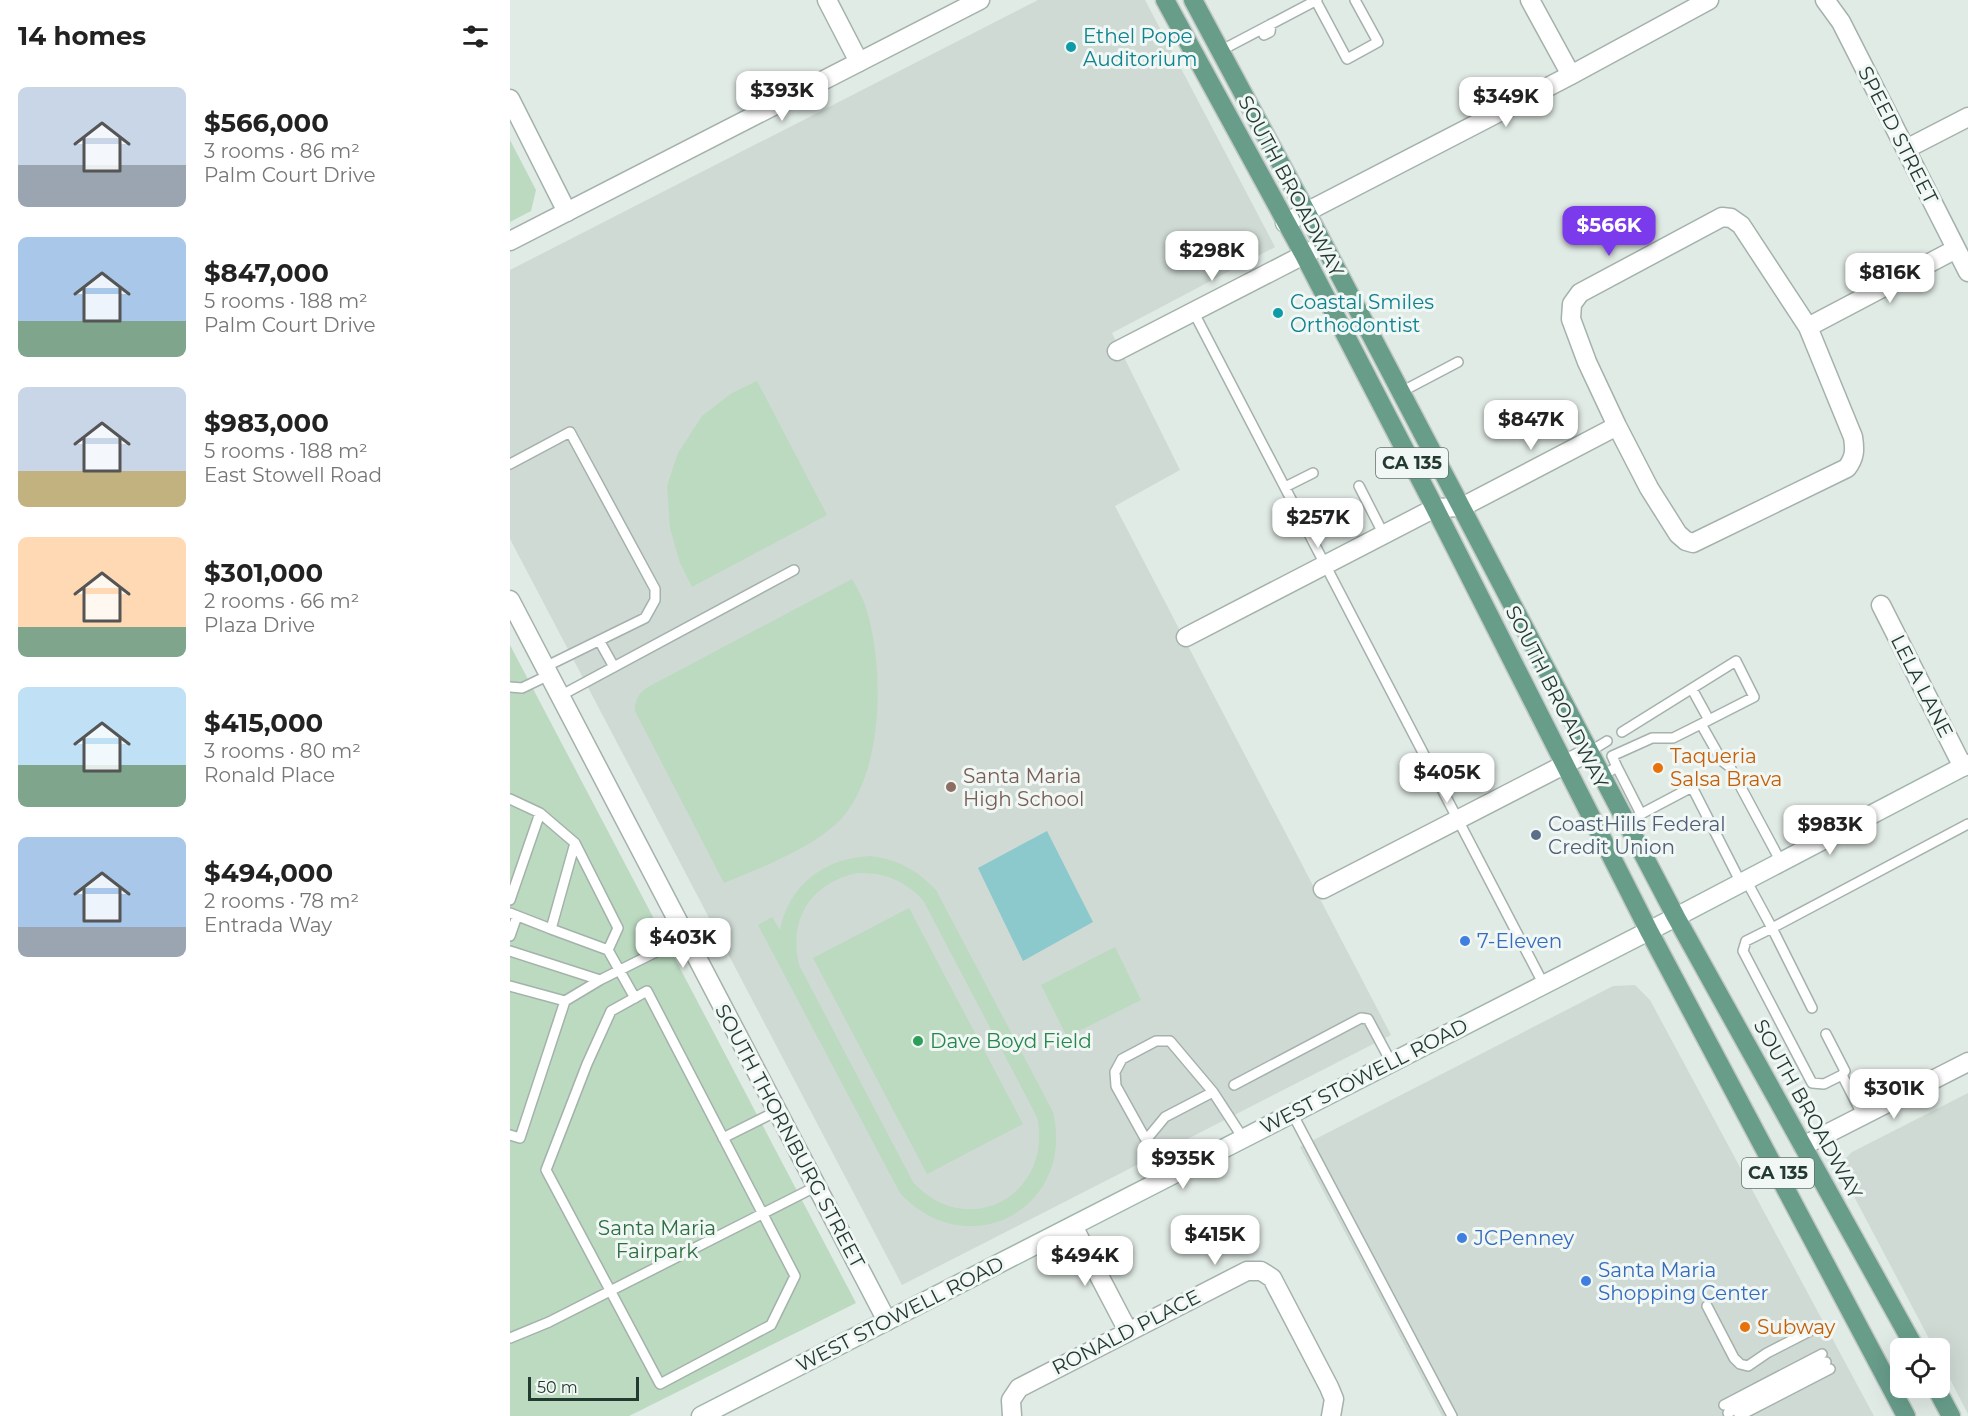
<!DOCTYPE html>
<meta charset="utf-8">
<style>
body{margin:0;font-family:Montserrat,sans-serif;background:#f2f2f2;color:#222;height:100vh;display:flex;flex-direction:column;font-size:22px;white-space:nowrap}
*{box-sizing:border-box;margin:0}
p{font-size:20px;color:#767676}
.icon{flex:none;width:33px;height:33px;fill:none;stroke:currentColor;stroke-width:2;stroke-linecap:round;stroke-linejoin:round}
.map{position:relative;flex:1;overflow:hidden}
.drawer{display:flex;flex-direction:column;background:#fff;width:510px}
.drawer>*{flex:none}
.tools{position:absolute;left:1380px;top:1338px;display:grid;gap:12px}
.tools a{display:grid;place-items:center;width:60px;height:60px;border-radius:9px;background:#fff;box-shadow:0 6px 24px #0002;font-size:30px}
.scale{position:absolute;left:18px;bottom:15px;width:111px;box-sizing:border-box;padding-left:6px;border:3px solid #233a31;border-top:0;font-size:16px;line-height:21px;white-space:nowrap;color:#233a31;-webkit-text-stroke:4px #f1f7f4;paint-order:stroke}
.price{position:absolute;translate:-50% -51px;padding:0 14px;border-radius:12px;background:#fff;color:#222;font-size:20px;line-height:39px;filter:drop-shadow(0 2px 3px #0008)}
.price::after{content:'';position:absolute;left:50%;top:36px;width:18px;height:14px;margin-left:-9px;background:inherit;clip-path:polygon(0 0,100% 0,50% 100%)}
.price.on{background:#7c3aed;color:#fff}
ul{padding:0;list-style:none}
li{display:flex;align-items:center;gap:18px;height:150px;padding:0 18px}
li span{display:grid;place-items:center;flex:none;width:168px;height:120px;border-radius:9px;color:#555}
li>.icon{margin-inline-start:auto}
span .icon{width:72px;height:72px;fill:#fffc;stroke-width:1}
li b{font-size:26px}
h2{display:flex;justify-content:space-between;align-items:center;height:72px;padding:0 18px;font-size:26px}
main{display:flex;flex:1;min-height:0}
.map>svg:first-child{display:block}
.built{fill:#cfdad4}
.green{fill:#bbdac0;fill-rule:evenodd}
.water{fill:#8cc9cc}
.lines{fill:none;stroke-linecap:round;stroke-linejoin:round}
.service-casing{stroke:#a4b2ab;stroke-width:12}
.minor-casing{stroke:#a4b2ab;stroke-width:21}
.tertiary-casing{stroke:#a4b2ab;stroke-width:21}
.secondary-casing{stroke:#a1b6ac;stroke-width:21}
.primary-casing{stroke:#c1c8c5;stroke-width:21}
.service{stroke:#fff;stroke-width:9}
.minor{stroke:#fff;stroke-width:18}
.tertiary{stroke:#fff;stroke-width:18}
.secondary{stroke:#fff;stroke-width:18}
.primary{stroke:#689d8a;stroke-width:18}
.culture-dot{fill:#0f9aa8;stroke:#f1f7f4;stroke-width:2}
.food-dot{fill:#e8710a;stroke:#f1f7f4;stroke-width:2}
.education-dot{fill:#8d6e63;stroke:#f1f7f4;stroke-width:2}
.service-dot{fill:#5c6f8a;stroke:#f1f7f4;stroke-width:2}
.shop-dot{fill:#3f7fe0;stroke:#f1f7f4;stroke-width:2}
.leisure-dot{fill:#2e9e5b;stroke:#f1f7f4;stroke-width:2}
.labels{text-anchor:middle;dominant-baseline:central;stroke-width:6;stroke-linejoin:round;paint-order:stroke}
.shield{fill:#f1f7f4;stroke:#61736c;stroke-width:1.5}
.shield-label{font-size:18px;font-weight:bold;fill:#233a31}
.culture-label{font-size:20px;fill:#0d838f;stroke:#f1f7f4;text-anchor:start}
.street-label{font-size:20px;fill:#233a31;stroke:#f1f7f4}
.food-label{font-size:20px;fill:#c56008;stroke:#f1f7f4;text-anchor:start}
.education-label{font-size:20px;fill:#785e54;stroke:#f1f7f4;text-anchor:start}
.service-label{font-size:20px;fill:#4e5e75;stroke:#f1f7f4;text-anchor:start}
.shop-label{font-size:20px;fill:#366cbe;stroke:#f1f7f4;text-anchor:start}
.leisure-label{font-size:20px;fill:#27864d;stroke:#f1f7f4;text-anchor:start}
.park-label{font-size:20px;fill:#2f6e41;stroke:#f1f7f4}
</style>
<main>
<section class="drawer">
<h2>14 homes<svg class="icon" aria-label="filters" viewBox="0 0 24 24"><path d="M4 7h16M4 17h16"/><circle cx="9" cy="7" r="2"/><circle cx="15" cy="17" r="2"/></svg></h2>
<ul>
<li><span style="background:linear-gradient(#c9d6e8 65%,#9aa5b1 0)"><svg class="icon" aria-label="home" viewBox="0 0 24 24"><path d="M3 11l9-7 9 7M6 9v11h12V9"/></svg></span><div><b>$566,000</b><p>3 rooms · 86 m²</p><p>Palm Court Drive</p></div></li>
<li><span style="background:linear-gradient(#a9c7e8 70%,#7fa58c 0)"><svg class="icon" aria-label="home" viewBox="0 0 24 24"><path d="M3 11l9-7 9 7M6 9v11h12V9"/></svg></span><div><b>$847,000</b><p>5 rooms · 188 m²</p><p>Palm Court Drive</p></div></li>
<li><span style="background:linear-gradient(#c9d6e8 70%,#c2b280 0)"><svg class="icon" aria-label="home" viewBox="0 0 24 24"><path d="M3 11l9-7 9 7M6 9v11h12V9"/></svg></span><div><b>$983,000</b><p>5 rooms · 188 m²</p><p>East Stowell Road</p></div></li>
<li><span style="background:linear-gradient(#ffd9b3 75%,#7fa58c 0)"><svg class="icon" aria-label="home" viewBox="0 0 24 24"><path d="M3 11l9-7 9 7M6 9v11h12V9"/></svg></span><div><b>$301,000</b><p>2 rooms · 66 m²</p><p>Plaza Drive</p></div></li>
<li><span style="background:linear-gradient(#bfe0f5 65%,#7fa58c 0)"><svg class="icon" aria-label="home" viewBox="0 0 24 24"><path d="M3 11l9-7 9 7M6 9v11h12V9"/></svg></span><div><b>$415,000</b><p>3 rooms · 80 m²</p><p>Ronald Place</p></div></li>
<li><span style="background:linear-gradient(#a9c7e8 75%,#9aa5b1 0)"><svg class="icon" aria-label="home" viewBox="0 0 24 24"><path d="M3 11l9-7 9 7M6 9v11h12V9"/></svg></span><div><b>$494,000</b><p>2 rooms · 78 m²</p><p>Entrada Way</p></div></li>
</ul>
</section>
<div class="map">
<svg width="1458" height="1416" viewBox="0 0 1458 1416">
<rect width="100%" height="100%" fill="#e1ebe5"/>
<path class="built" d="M528,0h107l130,247 -163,86 68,137 -65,36 276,529 -489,250 -392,-746v-269z
M1125,985l15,15 224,416h-432l-142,-269 313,-161z
M1458,1093v321l-28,-54v-12h-6l-94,-178 4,-10 8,-8z"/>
<path class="green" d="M0,140l26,50 -5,21 -21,11z
M247,381l70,134 -135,72 -12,-24 -10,-35 -3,-42 11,-33 24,-37 30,-23z
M342,579c5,9 11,19 14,29 19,59 19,174 -32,218 -30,25 -73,42 -110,57l-89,-172c0,-12 4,-18 13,-24z
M0,645l346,658 -227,113h-119z
M360,856c27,3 47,14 66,34l117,222c23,97 -86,154 -153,81l-142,-268 14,-8 8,13c9,-45 44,-72 90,-74zM347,873c27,-1 47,7 66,27l114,217c17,78 -70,125 -124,65l-114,-217c-11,-46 12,-82 58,-92z
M399,908l114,216 -96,50 -114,-216z
M605,947l26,53 -74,37 -26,-52z"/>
<path class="water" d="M537,831l46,91 -70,39 -45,-93z"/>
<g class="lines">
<g class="service-casing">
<path id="service" d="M806,1l31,58 31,-17 -23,-42
M754,35l6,-3 1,-8
M710,51l97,-51
M683,311l351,674
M891,392l57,-30
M0,464l60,-32 85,157v11l-10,18 -100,49
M849,486l25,49
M775,487l28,-14
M90,642l14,25
M0,687l12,1 27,-13
M1182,689l17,31
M50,696l234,-126
M1112,732l114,-71 18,36 -53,27
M1079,752l18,-11
M1107,767l-5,-11 40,-18h21l28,-14 21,37 8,6 51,95
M1091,776l16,-9 24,47 -5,3
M0,799l30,14 -30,87
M30,813l35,30 -24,86 57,21 27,48
M1131,814l51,-27 49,96
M65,843l43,85 -10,22
M1236,880l26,48 196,-104
M0,913l41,16
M0,936l7,-20
M0,951l90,29
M0,986l55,15
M137,991l148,285 -24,49 -111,59 -114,-214 41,-106 24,-53z
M1302,1008l-40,-80 -26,13 -3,10 69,132 12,1 18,-9 21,41
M1316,1034l19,37 -3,4
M724,1085l127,-67 7,1 23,43
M782,1113l160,303
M0,1135l10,3 45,-137 35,-21 86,-43
M213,1138l54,-27
M636,1140l-30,-54 -1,-14 7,-13 34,-18h14l43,51
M655,1179l-19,-39 19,-23 48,-25 30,46
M1197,1306l27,52 6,6 8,2 19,-13 43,-22
M0,1338l39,-16 268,-136
M1214,1405l98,-51
M1218,1413l98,-51
M1229,1416l91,-47"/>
</g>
<g class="minor-casing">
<path id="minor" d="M317,0l32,62
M1020,0l41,75
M1315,0l16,22 127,250
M0,99l57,113
M1396,149l62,-32
M1212,217l9,1 10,7 67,102 45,110c2,13 2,20 -6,31l-154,75 -7,-2 -8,-7 -29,-46 -32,-62 -30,-64 -16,-43 1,-15 8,-11z
M775,223l286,-148 138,-75
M1298,327l148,-78
M607,351l206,-106
M0,600l377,721
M1371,605l82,162
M676,637l249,-129 27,-1 155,-81
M813,889l266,-137
M1293,1146l165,-84
M563,1226l55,105
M502,1416l-1,-16 8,-12 228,-117h14l11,7 57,109 5,12 -3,17"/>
</g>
<g class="tertiary-casing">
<path id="tertiary" d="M0,241l470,-241"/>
</g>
<g class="secondary-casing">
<path id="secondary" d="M191,1416l975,-499 292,-153"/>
</g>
<g class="primary-casing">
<path id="primary" d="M655,0l139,255 131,253 214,423 257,485
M683,0l113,211 370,706 239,431
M1426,1388l15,28"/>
</g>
<use href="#service" class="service"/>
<use href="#minor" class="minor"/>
<use href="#tertiary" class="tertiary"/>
<use href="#secondary" class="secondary"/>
<use href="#primary" class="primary"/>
</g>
<g class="culture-dot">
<circle cx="561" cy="47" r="6"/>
<circle cx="768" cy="313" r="6"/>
</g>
<g class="food-dot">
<circle cx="1148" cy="768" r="6"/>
<circle cx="1235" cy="1327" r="6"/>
</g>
<circle class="education-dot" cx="441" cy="787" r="6"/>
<circle class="service-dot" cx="1026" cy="835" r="6"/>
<g class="shop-dot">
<circle cx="955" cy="941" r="6"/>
<circle cx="952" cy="1238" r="6"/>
<circle cx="1076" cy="1281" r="6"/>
</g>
<circle class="leisure-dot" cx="408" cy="1041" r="6"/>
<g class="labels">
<g class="shield">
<rect x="866" y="448" width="72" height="30" rx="4.5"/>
<rect x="1232" y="1158" width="72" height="30" rx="4.5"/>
</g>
<g class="shield-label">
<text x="902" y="463">CA 135</text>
<text x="1268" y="1173">CA 135</text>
</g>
<g class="culture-label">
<text x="573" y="36">Ethel Pope<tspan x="573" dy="23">Auditorium</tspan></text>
<text x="780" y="302">Coastal Smiles<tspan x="780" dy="23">Orthodontist</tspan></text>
</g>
<g class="street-label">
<text transform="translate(1388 135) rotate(63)">SPEED STREET</text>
<text transform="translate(781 186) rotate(62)">SOUTH BROADWAY</text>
<text transform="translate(1412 686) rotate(63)">LELA LANE</text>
<text transform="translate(1047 697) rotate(63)">SOUTH BROADWAY</text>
<text transform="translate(854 1076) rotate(-27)">WEST STOWELL ROAD</text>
<text transform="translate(1298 1109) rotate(61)">SOUTH BROADWAY</text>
<text transform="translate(280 1136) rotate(62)">SOUTH THORNBURG STREET</text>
<text transform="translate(390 1314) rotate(-27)">WEST STOWELL ROAD</text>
<text transform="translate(616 1332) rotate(-27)">RONALD PLACE</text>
</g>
<g class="food-label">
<text x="1160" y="756">Taqueria<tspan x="1160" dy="23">Salsa Brava</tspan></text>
<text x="1247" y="1327">Subway</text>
</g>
<g class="education-label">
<text x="453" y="776">Santa Maria<tspan x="453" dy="23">High School</tspan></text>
</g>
<g class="service-label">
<text x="1038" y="824">CoastHills Federal<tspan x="1038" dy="23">Credit Union</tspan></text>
</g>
<g class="shop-label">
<text x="967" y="941">7-Eleven</text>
<text x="964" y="1238">JCPenney</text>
<text x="1088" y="1270">Santa Maria<tspan x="1088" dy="23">Shopping Center</tspan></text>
</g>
<g class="leisure-label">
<text x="420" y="1041">Dave Boyd Field</text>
</g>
<g class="park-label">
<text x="147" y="1228">Santa Maria<tspan x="147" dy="23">Fairpark</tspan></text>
</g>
</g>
</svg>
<div class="tools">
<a><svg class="icon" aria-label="locate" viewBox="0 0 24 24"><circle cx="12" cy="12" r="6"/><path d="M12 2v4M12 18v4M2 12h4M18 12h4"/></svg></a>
</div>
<div class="scale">50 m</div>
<b class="price" style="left:272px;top:122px">$393K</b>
<b class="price" style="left:996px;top:128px">$349K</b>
<b class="price on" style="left:1099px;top:257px">$566K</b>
<b class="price" style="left:702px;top:282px">$298K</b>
<b class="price" style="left:1380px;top:304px">$816K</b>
<b class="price" style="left:1021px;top:451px">$847K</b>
<b class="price" style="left:808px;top:549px">$257K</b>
<b class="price" style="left:937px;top:804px">$405K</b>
<b class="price" style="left:1320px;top:856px">$983K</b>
<b class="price" style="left:173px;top:969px">$403K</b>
<b class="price" style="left:1384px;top:1120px">$301K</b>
<b class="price" style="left:673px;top:1190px">$935K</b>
<b class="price" style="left:705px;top:1266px">$415K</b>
<b class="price" style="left:575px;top:1287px">$494K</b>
</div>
</main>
